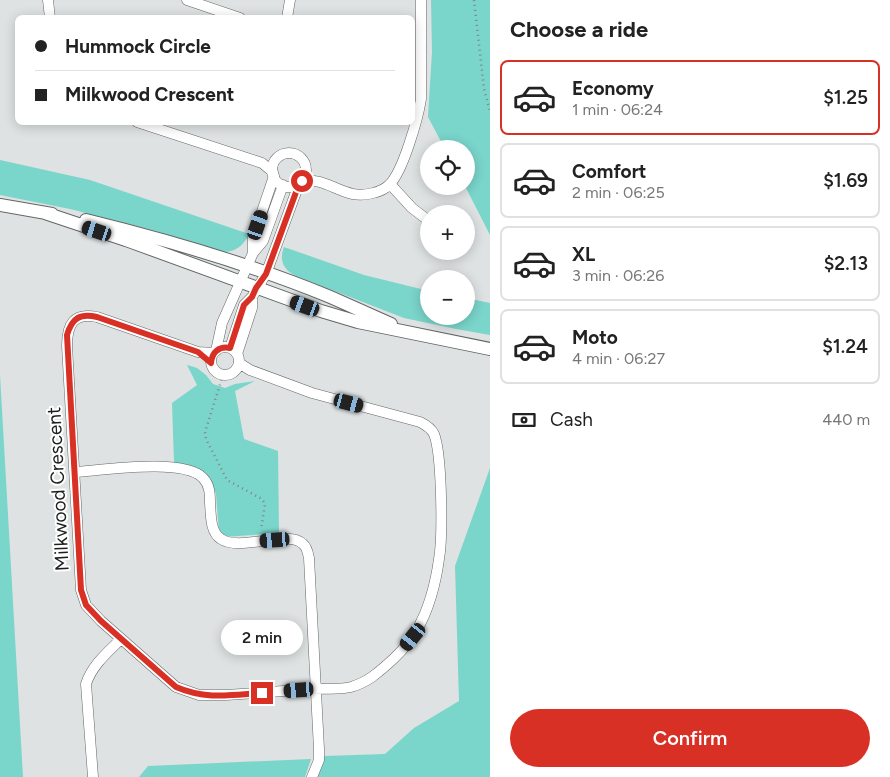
<!DOCTYPE html>
<html lang="en">
<head>
<meta charset="utf-8">
<style>
	:root { --surface:#fff; --page:#f2f2f2; --text:#222; --muted:#767676; --line:#e0e0e0; --accent:#d93025 }
	body { margin:0; font-family:Figtree,sans-serif; background:var(--page); color:var(--text); height:100vh; display:flex; flex-direction:column; font-size:19px; white-space:nowrap }
	* { box-sizing:border-box; margin:0 }
	p { font-size:16px; color:var(--muted) }
	.icon { flex:none; width:28px; height:28px; fill:none; stroke:currentColor; stroke-width:2; stroke-linecap:round; stroke-linejoin:round }
	.map { position:relative; flex:1; overflow:hidden }
	.side { display:flex; flex-direction:column; background:var(--surface); width:400px }
	.side>* { flex:none }
	.hud { position:absolute; left:15px; top:15px; width:400px; height:110px; border-radius:8px; box-shadow:0 2px 12px #0003; display:grid; align-content:center; height:110px; padding:0 20px; background:var(--surface) }
	.buttons { position:absolute; left:420px; top:140px; display:grid; gap:10px }
	.buttons a { display:grid; place-items:center; width:55px; height:55px; border-radius:50%; background:var(--surface); box-shadow:0 2px 12px #0003; font-size:25px }
	.end { position:absolute; width:22px; height:22px; margin:-11px; border:6px solid #d93025; background:#fff; box-shadow:0 0 0 2px #fff }
	.from { border-radius:50% }
	.bubble { position:absolute; height:35px; border-radius:18px; background:var(--surface); box-shadow:0 2px 12px #0003; font-size:16px; font-weight:600; line-height:35px; text-align:center }
	.car { position:absolute; width:15px; height:30px; margin:-15px -8px; border-radius:6px; box-shadow:0 0 4px 1px #0007; background:linear-gradient(#222 24%,#8ab4d8 0 40%,#222 0 76%,#8ab4d8 0 86%,#222 0) }
	.hud b { display:flex; align-items:center; gap:18px; height:48px; font-size:19px }
	.hud b+b { border-top:1px solid var(--line) }
	.hud i { width:12px; height:12px; background:var(--text) }
	ul { padding:0; list-style:none }
	li { display:flex; align-items:center; gap:15px; height:75px; margin:0 10px 8px; padding:0 10px; border:2px solid var(--line); border-radius:8px }
	li div { flex:1 }
	li b { display:block; font-size:19px }
	li em { font-style:normal; font-weight:600 }
	li.on { border-color:var(--accent) }
	li>.icon { width:45px; height:45px; stroke-width:1.5 }
	h2 { padding:0 20px; font-size:22px; line-height:60px }
	.pay { display:flex; align-items:center; gap:12px; height:55px; padding:0 20px; font-size:19px }
	.pay p { margin-inline-start:auto }
	.cta { display:flex; gap:10px; margin-top:auto; padding:10px 20px }
	.cta a { flex:1; height:58px; border-radius:30px; background:var(--accent); color:#fff; font-size:20px; font-weight:600; line-height:58px; text-align:center }
	main { display:flex; flex:1; min-height:0 }
	.map>svg:first-child { display:block }
	.green { fill:#7ad5cb }
	.lines { fill:none; stroke-linecap:round; stroke-linejoin:round }
	.minor-casing { stroke:#626766; stroke-width:11 }
	.tertiary-casing { stroke:#626766; stroke-width:14 }
	.path { stroke:#818484; stroke-width:2.5; stroke-dasharray:1 4; stroke-linecap:butt }
	.minor { stroke:#fff; stroke-width:10 }
	.tertiary { stroke:#fff; stroke-width:12 }
	.route { stroke:#d93025; stroke-width:6 }
	.labels { text-anchor:middle; dominant-baseline:central; stroke-width:4; stroke-linejoin:round; paint-order:stroke }
	.street-label { font-size:19px; fill:#1d1f1f; stroke:#fff }
</style>
</head>
<body>
<main>
<div class="map">
<svg width="490" height="777" viewBox="0 0 490 777">
	<rect width="100%" height="100%" fill="#dee2e2"/>
	<path class="green" d="M431,0H490V235L465,186H466V149H445L428,117L432,52Z
		M0,160L90,180L249,234C243,247 234,253 220,252L156,231L70,209L0,195Z
		M284,247L364,275L429,291V316H466V298L490,303V335L456,329L404,318L296,276C283,270 279,260 284,247Z
		M187,365L197,368L206,375L213,384L225,388L235,384L255,381L235,391L244,439L278,451L279,533L224,537L219,532L216,494L211,482L177,466L174,462L172,403L197,385Z
		M0,375L23,777H0Z
		M490,468V777H316L325,756L385,754L414,728L459,701L455,566Z
		M311,759L305,777H139L148,766Z"/>
	<g class="lines">
		<g class="minor-casing">
			<path id="minor" d="M48,0L50,18
				M187,0L240,18
				M287,18L290,0
				M137,122L262,163L273,172
				M272 170a17 17 0 1 1 34 0a17 17 0 1 1-34 0Z
				M302,181C323,178 334,190 353,194C364,196 381,193 389,185C403,172 418,118 421,99V0
				M390,184L412,208L429,221
				M253,253L263,241L283,185
				M211 361a14 14 0 1 1 28 0a14 14 0 1 1-28 0Z
				M230,348L244,305L252,297L266,274L299,184
				M216,351L222,323L253,253V238L274,176
				M214,353L198,352L97,317C74,312 67,324 67,346L81,590L86,605L101,621L176,687L199,695H226C255,693 284,691 313,689C326,688 339,690 351,687C358,685 366,681 372,677C389,664 408,647 418,628C429,608 436,581 439,559C443,536 442,454 434,434C431,428 426,425 420,422L312,393L250,370L239,363
				M237,354L252,308V297
				M76,472C104,470 184,458 203,478C210,485 210,495 210,503C211,515 210,532 221,539C240,552 289,529 303,544C307,547 308,553 309,558L319,749V760L312,777
				M93,777L86,684C92,665 108,652 121,639"/>
		</g>
		<g class="tertiary-casing">
			<path id="tertiary" d="M0,205L52,214
				M45,213L126,240L321,311L358,322L490,349
				M86,220C168,240 250,264 328,296C349,305 370,315 391,324"/>
		</g>
		<path class="path" d="M474,0L484,89L490,111
			M223,375L205,432L206,439L227,480L262,499L265,504L261,530"/>
		<use href="#minor" class="minor"/>
		<use href="#tertiary" class="tertiary"/>
	</g>
	<g class="lines">
		<path class="route" d="M262,693C231,695 206,700 176,687L101,621L86,605L81,590L67,335C72,318 80,313 97,317L198,352L211,363C212,352 219,346 230,348L244,305L252,297L256,288L266,274L299,184L302,181"/>
	</g>
	<g class="labels">
		<g class="street-label">
			<text transform="translate(58 489) rotate(-93)">Milkwood Crescent</text>
		</g>
	</g>
</svg>
<div class="buttons">
<a><svg class="icon" aria-label="locate" viewBox="0 0 24 24"><circle cx="12" cy="12" r="6"/><path d="M12 2v4M12 18v4M2 12h4M18 12h4"/></svg></a>
<a>+</a>
<a>−</a>
</div>
<i class="end from" style="left:302px;top:181px"></i>
<i class="end" style="left:262px;top:693px"></i>
<div class="bubble" style="left:221px;top:620px;width:82px">2 min</div>
<i class="car" style="left:258px;top:225px;rotate:19deg"></i>
<i class="car" style="left:97px;top:231px;rotate:288deg"></i>
<i class="car" style="left:305px;top:306px;rotate:290deg"></i>
<i class="car" style="left:349px;top:403px;rotate:105deg"></i>
<i class="car" style="left:275px;top:540px;rotate:266deg"></i>
<i class="car" style="left:413px;top:637px;rotate:219deg"></i>
<i class="car" style="left:299px;top:690px;rotate:266deg"></i>
<div class="hud">
<b><i class="from"></i>Hummock Circle</b>
<b><i></i>Milkwood Crescent</b>
</div>
</div>
<section class="side">
<h2>Choose a ride</h2>
<ul>
<li class="on"><svg class="icon" aria-label="car" viewBox="0 0 24 24"><path d="M5 17H2v-5l4-1 3-4h7l3 4 3 1v5h-3M9 17h6M6 11h13"/><circle cx="7" cy="17" r="2"/><circle cx="17" cy="17" r="2"/></svg><div><b>Economy</b><p>1 min · 06:24</p></div><em>$1.25</em></li>
<li><svg class="icon" aria-label="car" viewBox="0 0 24 24"><path d="M5 17H2v-5l4-1 3-4h7l3 4 3 1v5h-3M9 17h6M6 11h13"/><circle cx="7" cy="17" r="2"/><circle cx="17" cy="17" r="2"/></svg><div><b>Comfort</b><p>2 min · 06:25</p></div><em>$1.69</em></li>
<li><svg class="icon" aria-label="car" viewBox="0 0 24 24"><path d="M5 17H2v-5l4-1 3-4h7l3 4 3 1v5h-3M9 17h6M6 11h13"/><circle cx="7" cy="17" r="2"/><circle cx="17" cy="17" r="2"/></svg><div><b>XL</b><p>3 min · 06:26</p></div><em>$2.13</em></li>
<li><svg class="icon" aria-label="car" viewBox="0 0 24 24"><path d="M5 17H2v-5l4-1 3-4h7l3 4 3 1v5h-3M9 17h6M6 11h13"/><circle cx="7" cy="17" r="2"/><circle cx="17" cy="17" r="2"/></svg><div><b>Moto</b><p>4 min · 06:27</p></div><em>$1.24</em></li>
</ul>
<div class="pay"><svg class="icon" aria-label="cash" viewBox="0 0 24 24"><path d="M3 7h18v10H3z"/><circle cx="12" cy="12" r="2"/></svg>Cash<p>440 m</p></div>
<div class="cta"><a>Confirm</a></div>
</section>
</main>
</body>
</html>
